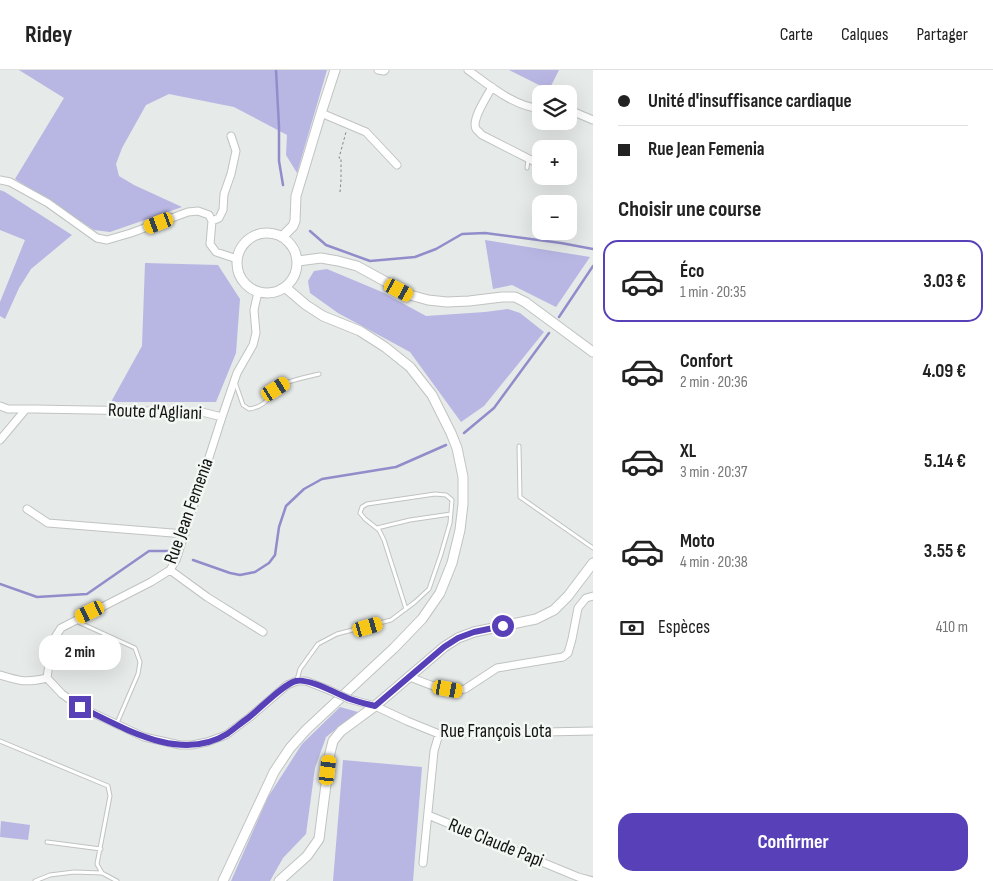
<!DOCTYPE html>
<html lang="fr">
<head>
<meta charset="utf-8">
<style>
	:root { --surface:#fff; --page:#f6f6f6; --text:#222; --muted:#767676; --line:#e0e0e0; --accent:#5840b8 }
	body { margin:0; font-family:"Sofia Sans Condensed",sans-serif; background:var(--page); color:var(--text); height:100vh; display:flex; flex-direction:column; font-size:19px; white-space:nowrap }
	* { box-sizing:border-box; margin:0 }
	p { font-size:16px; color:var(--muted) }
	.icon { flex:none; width:28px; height:28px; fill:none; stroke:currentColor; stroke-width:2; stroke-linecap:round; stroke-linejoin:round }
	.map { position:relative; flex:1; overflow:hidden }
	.drawer { display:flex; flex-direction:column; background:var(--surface); width:400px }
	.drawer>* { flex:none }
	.guide { display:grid; align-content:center; height:110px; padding:0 25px; background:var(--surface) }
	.buttons { position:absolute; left:532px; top:15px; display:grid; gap:10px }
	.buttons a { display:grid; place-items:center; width:45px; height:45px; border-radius:10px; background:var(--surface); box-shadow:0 5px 20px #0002; font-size:25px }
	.end { position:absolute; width:22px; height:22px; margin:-11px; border:6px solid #5840b8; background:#fff; box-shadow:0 0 0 2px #fff }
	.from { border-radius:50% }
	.bubble { position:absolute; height:35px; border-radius:15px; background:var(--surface); box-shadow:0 5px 20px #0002; font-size:16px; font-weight:700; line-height:35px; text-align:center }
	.car { position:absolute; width:15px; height:30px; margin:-15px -8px; border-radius:6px; box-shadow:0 0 4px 1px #0007; background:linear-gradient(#f5c518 24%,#345 0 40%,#f5c518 0 76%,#345 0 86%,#f5c518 0) }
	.guide b { display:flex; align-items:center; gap:18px; height:48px; font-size:19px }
	.guide b+b { border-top:1px solid var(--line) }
	.guide i { width:12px; height:12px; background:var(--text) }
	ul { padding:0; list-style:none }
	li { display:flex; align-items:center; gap:15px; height:82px; margin:0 10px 8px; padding:0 15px; border:2px solid transparent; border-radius:15px }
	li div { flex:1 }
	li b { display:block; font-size:19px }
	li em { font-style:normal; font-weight:700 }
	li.current { border-color:var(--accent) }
	li>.icon { width:45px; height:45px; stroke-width:1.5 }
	h2 { padding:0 25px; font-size:22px; line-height:60px }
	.pay { display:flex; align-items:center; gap:12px; height:55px; padding:0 25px; font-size:19px }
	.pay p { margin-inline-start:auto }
	.button { display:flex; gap:10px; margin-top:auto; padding:10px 25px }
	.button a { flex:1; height:58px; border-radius:15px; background:var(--accent); color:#fff; font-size:20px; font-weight:700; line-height:58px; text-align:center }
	header { display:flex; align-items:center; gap:30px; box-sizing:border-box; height:70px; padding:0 25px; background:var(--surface); border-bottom:1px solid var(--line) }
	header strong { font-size:24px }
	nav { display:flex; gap:28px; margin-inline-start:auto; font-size:18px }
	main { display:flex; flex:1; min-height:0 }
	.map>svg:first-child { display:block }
	.green { fill:#b8b6e3 }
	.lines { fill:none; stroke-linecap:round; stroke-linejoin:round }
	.stream { stroke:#918dcb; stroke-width:2.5 }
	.service-casing { stroke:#bfc3c1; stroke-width:5 }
	.minor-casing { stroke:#bfc3c1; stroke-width:9 }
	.tertiary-casing { stroke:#bfc3c1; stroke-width:11 }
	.path { stroke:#848685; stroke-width:1; stroke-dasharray:2.5 2.5; stroke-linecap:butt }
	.service { stroke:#fff; stroke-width:3 }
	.minor { stroke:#fff; stroke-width:7 }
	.tertiary { stroke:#fff; stroke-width:9 }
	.minor-bridge-casing { stroke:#bfc3c1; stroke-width:9; stroke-linecap:butt }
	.minor-bridge { stroke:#fff; stroke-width:7 }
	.route { stroke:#5840b8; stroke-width:6 }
	.labels { text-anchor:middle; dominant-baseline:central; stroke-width:5; stroke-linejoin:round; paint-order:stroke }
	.street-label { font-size:19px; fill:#111211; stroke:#f3f8f5 }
</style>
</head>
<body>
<header>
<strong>Ridey</strong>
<nav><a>Carte</a><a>Calques</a><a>Partager</a></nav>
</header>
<main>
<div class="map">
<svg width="593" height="811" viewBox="0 0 593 811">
	<rect width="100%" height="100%" fill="#e6eae8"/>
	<path class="green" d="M19,0H327L297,103L286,85L287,65L234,37L169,24L146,35L122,78L116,94L119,106L134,115L182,137L110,162L94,160L15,109L64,28Z
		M509,0H559L549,20Z
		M0,120L5,122L72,165L31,199L19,218L5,249L0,246V232L25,170L0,160Z
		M485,170L590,187L556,237L512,215L493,219Z
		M145,193L218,195L240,229L236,283L216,332H111L142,276Z
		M327,199L382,222L426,246L485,242L508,239L520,243L544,262L484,336L461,352L410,282L338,243L310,223L308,211L314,201Z
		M340,637L358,642L326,667L315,698L306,764L283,788L270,811H231L268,727L302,674Z
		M343,690L422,697L413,811H333Z
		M1,751L30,755L28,770L0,767Z"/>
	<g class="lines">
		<path class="stream" d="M276,0L279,57V91L283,115
			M310,161L326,175L370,191L415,187L436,179L462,164L485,163L561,173L593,179
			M559,247L593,196
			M464,363L494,338L549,263
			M193,490L230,503L240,505L255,502L269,493L275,485L279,457L286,436L304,419L322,409L396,397L446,375
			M0,514L37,527L87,524L149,481H170"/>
		<g class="service-casing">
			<path id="service" d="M527,98L528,89
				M235,312L243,335L249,339C270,336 268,323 284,314C294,309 308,307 319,304
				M519,376L520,427L593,478
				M377,458L410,450L451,444
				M78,552L135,578L140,592L138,604L117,653
				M297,610L300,599L318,574L337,564L391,550L415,532L429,519L441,484L450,453L452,430L446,425L435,424L367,434L362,437L360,443L365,449L379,460L384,470L406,539
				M0,671L108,716L110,726L97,794L102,803L117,811
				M47,772L101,779
				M35,811L50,805L74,802L102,803"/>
		</g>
		<g class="minor-casing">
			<path id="minor" d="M378,0L384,1L385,0
				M468,0C490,16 513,36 541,39
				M492,17C487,27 471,49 476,59C478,61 480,63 482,65L541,95
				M569,42H574L593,50
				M321,43L366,62L397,95
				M0,110L10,112L48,133L97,168L107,170L131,163L188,142L198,141L209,145L212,151L210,174L216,182L237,189
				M212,151L219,148L223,140L224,124L231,104L236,81L231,66
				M0,336L8,339H26
				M0,370L26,339H35L202,342L222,347
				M27,439L48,453L185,464
				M170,500L207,527L263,562
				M0,605C20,611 26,613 47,608
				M410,607C425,613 449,624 465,619L497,598L563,587L568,583L572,569L578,538L586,528L593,526
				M47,608L52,572L61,558L151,512L170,500L176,490L222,347L237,303L253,275L256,263L254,240L258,222
				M47,608L62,624L80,637L144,667L180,675H192L207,672L226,665L250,647L287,615L297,611H306L329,620
				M349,629L375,636L407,651L439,664L593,661
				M428,745L578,807L593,811
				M423,793L434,681L439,664"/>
		</g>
		<g class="tertiary-casing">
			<path id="tertiary" d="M237 193a30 30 0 1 1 60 0a30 30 0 1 1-60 0Z
				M282,167L293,156L295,151L296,126L321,43L335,0
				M298,191L321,188L338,191L357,196L410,225L428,230L447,232L469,231L502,227H515L525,232L593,282
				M223,811L274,702L290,678L306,660L394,578L422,549L440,523L452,493L460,460L463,434V407L457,378L451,363L432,325L410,297L385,277L360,261L323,246L306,235L286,218
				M279,811L307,786L319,769L330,683L333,671L341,661L375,636L444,577L458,568L474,562L536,549L554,540L568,526L593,493"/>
		</g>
		<path class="path" d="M340,122L341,110V88H339L346,62"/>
		<use href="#service" class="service"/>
		<use href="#minor" class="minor"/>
		<use href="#tertiary" class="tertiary"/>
		<g class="minor-bridge-casing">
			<path id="minor-bridge" d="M329,620L349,629"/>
		</g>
		<use href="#minor-bridge" class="minor-bridge"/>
	</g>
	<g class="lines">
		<path class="route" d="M80,637C124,658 180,693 227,664C234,659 241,653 248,648C260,639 283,614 296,611C309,608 337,624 350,629C358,632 367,634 375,636L444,577L458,568L474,562L503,556"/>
	</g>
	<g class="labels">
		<g class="street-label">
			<text transform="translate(155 342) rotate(2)">Route d'Agliani</text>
			<text transform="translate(189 441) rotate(-70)">Rue Jean Femenia</text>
			<text x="496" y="661">Rue François Lota</text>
			<text transform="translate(496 773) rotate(22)">Rue Claude Papi</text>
		</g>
	</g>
</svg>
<div class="buttons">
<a><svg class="icon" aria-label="layers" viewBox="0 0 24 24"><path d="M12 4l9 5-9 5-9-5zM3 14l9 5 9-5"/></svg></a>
<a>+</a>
<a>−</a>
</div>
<i class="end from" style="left:503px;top:556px"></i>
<i class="end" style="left:80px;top:637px"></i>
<div class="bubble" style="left:39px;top:565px;width:82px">2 min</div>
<i class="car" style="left:159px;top:153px;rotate:249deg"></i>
<i class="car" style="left:399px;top:220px;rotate:118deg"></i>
<i class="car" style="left:276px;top:319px;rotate:58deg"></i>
<i class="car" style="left:90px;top:542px;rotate:244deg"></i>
<i class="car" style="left:368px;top:557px;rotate:74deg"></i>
<i class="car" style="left:448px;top:619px;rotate:100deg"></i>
<i class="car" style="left:328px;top:700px;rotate:7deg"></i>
</div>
<section class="drawer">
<div class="guide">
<b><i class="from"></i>Unité d'insuffisance cardiaque</b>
<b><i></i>Rue Jean Femenia</b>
</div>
<h2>Choisir une course</h2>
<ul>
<li class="current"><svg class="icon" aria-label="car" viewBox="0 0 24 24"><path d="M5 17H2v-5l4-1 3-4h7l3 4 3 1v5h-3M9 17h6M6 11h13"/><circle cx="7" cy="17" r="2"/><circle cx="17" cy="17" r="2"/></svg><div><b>Éco</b><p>1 min · 20:35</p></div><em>3.03 €</em></li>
<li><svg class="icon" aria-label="car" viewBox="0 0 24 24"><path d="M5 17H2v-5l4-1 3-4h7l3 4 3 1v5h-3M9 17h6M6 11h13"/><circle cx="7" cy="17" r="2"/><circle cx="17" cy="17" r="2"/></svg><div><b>Confort</b><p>2 min · 20:36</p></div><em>4.09 €</em></li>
<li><svg class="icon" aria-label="car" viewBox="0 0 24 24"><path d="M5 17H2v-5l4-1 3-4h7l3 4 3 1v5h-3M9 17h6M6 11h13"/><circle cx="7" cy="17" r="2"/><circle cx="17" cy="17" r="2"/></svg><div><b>XL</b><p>3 min · 20:37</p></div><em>5.14 €</em></li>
<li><svg class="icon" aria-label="car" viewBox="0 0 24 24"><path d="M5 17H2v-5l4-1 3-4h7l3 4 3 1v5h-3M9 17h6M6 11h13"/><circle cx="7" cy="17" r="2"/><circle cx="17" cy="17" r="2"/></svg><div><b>Moto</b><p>4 min · 20:38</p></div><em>3.55 €</em></li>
</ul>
<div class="pay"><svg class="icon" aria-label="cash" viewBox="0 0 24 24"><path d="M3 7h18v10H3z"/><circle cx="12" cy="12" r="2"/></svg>Espèces<p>410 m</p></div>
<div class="button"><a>Confirmer</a></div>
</section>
</main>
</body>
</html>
